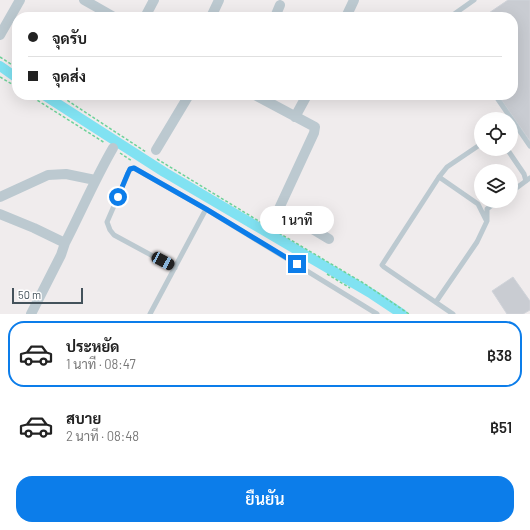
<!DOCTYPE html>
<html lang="th">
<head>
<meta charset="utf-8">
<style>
	:root { --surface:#fff; --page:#f6f6f6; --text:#222; --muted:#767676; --line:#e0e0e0; --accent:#0c7dea }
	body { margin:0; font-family:Barlow,Sarabun,sans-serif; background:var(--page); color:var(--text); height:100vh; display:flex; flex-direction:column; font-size:15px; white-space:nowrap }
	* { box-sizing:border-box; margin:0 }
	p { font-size:13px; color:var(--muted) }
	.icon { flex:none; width:22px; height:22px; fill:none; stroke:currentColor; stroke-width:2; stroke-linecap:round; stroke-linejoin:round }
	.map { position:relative; height:314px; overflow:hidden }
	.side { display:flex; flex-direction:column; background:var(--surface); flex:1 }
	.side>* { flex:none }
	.top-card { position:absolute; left:12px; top:12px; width:506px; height:88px; border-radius:16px; box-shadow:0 4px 16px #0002; display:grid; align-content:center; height:88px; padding:0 16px; background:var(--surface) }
	.buttons { position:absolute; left:474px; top:112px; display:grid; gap:8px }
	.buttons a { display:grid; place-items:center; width:44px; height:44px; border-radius:50%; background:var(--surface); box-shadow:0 4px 16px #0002; font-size:20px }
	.scale { position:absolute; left:12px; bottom:10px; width:71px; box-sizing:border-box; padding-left:4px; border:2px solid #44525b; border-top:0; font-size:11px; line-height:14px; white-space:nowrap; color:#44525b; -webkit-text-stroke:3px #fff; paint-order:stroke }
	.end { position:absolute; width:18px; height:18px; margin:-9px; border:5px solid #0c7dea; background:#fff; box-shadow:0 0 0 2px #fff }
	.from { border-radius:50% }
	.bubble { position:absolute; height:28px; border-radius:14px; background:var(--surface); box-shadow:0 4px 16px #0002; font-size:13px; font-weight:600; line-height:28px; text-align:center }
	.car { position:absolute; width:12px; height:24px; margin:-12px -6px; border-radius:5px; box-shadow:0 0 3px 1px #0007; background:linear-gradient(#222 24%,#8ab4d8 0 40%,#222 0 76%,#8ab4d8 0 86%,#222 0) }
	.top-card b { display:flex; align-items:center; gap:14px; height:38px; font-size:15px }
	.top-card b+b { border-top:1px solid var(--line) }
	.top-card i { width:10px; height:10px; background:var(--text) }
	ul { padding:7px 0 0; list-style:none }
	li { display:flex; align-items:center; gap:12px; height:66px; margin:0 8px 6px; padding:0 8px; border:2px solid transparent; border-radius:16px }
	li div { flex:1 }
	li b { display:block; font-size:15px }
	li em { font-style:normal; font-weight:600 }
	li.selected { border-color:var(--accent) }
	li>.icon { width:36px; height:36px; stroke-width:1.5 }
	.cta { display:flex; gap:8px; margin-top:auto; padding:8px 16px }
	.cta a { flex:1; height:46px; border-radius:16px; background:var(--accent); color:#fff; font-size:16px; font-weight:600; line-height:46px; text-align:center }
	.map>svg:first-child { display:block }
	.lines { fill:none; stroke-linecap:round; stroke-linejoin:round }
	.canal { stroke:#81e2f2; stroke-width:10 }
	.building { fill:#c9ccd2; stroke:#d0d3d9 }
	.path { stroke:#6dd299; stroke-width:1.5; stroke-dasharray:3 2; stroke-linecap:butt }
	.lane { stroke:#bcc9d0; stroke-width:5 }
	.street { stroke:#bcc9d0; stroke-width:10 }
	.route { stroke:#0c7dea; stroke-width:5 }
</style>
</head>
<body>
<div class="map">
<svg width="530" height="314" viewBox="0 0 530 314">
	<rect width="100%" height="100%" fill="#f0eced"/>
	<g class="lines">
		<path class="canal" d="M0,66L17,78
			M44,95L164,172L372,294L402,314"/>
	</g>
	<path class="building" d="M508,0H530V141L498,95H513V17H483Z
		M513,277L530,301V310L523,314H507L492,291Z"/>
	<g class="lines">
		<path class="path" d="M0,57L17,68
			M0,77L17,87
			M29,95L105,143
			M59,95L146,152
			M120,153L132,161
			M157,159L262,223
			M279,233L365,284L409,314
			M327,274L350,288"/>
		<path class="lane" d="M450,17L474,0
			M495,95L530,146
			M507,149L524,174L526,181
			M439,177L478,204L486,220
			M511,192L530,178
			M175,268L114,235L110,230L107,222L130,169L134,168L206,209
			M436,302L477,242L487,221V209L497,201
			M150,314L206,209L377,314
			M453,314L384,267L382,265L439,177L447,167L481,144"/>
		<path class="street" d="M84,0L114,17
			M145,17L154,0
			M211,17L219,0
			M275,17L280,5
			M346,17L354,0
			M0,35L20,0
			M255,95L315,127L314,133L270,228
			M295,117L307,95
			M156,150L189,95
			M0,197L48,175L66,174L95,180
			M279,209L329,239
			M0,214L34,228L65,243C81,212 95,179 113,148
			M31,314L61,255L65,243"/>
	</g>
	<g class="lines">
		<path class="route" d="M118,197L128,173L130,169L134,168L206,209L297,264"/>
	</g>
</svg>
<div class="buttons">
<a><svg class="icon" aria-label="locate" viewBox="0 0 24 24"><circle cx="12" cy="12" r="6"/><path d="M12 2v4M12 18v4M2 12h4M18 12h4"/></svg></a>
<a><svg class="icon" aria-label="layers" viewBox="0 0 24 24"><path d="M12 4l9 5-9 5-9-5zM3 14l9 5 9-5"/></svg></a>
</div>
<div class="scale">50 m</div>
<i class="end from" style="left:118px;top:197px"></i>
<i class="end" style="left:297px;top:264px"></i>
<div class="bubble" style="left:260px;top:206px;width:74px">1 นาที</div>
<i class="car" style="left:163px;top:261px;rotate:118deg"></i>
<div class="top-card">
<b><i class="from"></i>จุดรับ</b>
<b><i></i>จุดส่ง</b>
</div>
</div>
<section class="side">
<ul>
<li class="selected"><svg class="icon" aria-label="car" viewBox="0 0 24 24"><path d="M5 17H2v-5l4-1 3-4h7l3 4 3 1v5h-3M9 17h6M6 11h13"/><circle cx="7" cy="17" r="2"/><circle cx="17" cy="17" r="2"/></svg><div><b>ประหยัด</b><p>1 นาที · 08:47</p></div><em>฿38</em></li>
<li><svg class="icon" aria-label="car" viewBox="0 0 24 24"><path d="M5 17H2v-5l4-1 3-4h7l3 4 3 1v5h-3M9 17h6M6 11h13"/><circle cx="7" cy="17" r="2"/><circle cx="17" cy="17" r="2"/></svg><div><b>สบาย</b><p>2 นาที · 08:48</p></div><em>฿51</em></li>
</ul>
<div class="cta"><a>ยืนยัน</a></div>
</section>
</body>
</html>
